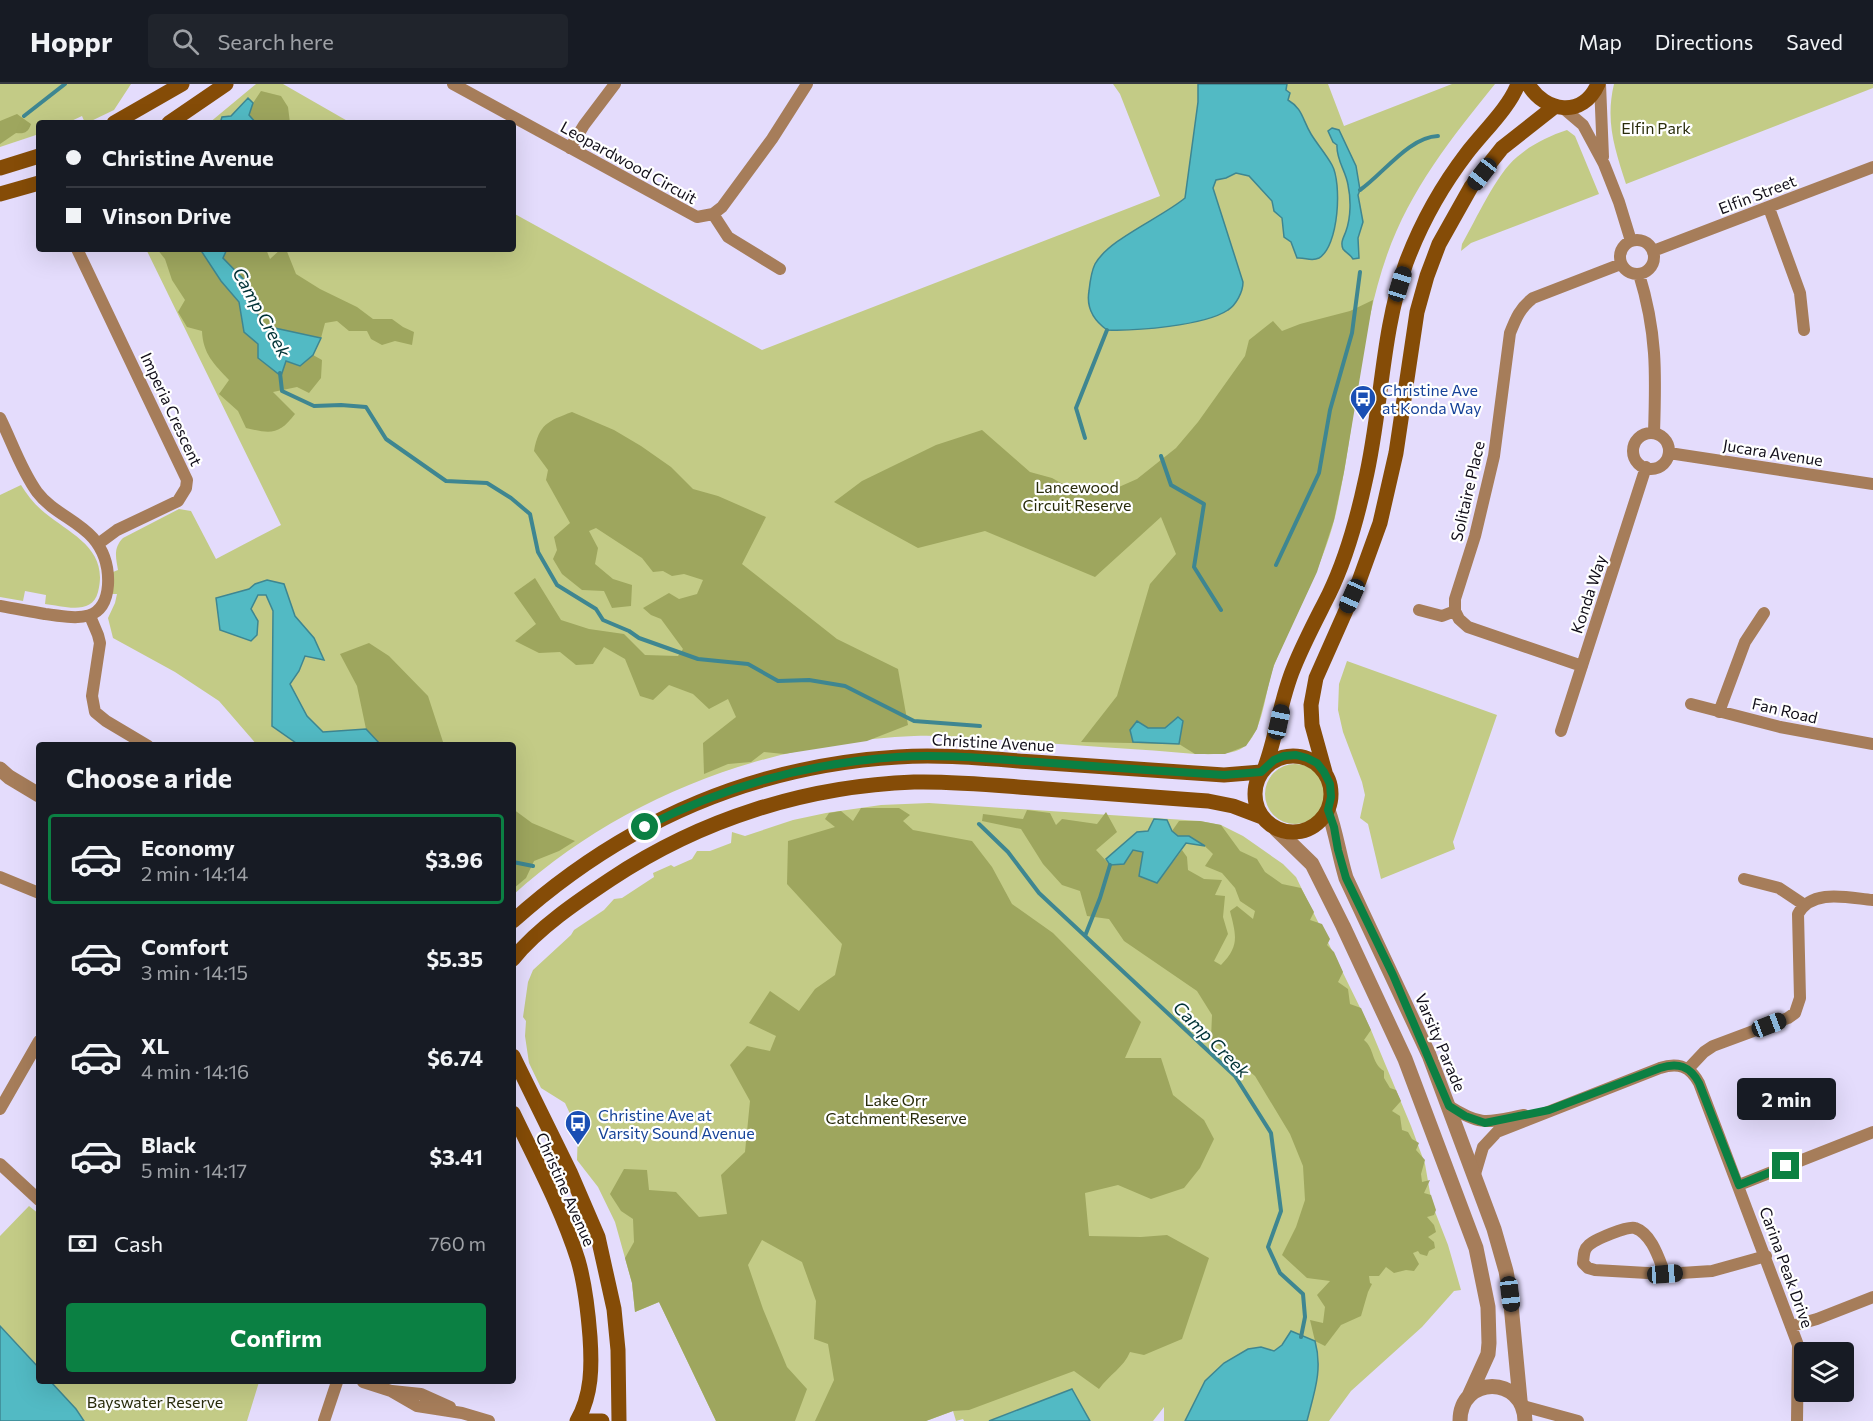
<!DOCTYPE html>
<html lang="en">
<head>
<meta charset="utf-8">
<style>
	:root { --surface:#171b24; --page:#20242c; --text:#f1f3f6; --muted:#9ea1a6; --line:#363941; --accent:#0b8043 }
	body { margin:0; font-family:Commissioner,sans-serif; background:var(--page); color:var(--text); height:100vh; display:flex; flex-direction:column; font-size:22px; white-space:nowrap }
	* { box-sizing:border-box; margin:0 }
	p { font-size:20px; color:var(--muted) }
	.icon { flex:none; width:33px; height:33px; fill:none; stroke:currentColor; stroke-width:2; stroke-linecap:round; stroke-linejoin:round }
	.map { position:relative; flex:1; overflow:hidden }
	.drawer { position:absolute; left:36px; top:658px; width:480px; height:642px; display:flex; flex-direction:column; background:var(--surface); border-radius:6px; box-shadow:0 6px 24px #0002 }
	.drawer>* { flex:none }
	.hud { position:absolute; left:36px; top:36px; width:480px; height:132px; border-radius:6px; box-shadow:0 6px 24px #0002; display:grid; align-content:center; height:132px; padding:0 30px; background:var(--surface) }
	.fabs { position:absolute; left:1794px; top:1258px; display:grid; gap:12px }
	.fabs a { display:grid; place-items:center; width:60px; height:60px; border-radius:6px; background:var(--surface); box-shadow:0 6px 24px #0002; font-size:30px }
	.end { position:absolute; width:27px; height:27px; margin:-14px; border:8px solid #0b8043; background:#fff; box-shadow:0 0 0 3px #fff }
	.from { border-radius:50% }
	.bubble { position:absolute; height:42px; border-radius:6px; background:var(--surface); box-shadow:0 6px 24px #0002; font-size:20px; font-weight:700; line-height:42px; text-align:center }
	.car { position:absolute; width:18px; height:36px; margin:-18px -9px; border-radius:8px; box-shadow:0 0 4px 2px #0007; background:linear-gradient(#222 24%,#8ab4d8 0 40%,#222 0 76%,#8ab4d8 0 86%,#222 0) }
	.hud b { display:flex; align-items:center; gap:21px; height:57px; font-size:22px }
	.hud b+b { border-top:2px solid var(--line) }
	.hud i { width:15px; height:15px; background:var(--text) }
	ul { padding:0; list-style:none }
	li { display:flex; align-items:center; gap:18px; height:90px; margin:0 12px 9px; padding:0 18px; border:3px solid transparent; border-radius:6px }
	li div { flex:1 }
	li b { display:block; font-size:22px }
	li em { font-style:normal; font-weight:700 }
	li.current { border-color:var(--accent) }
	li>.icon { width:54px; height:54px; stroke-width:1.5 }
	h2 { padding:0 30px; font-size:27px; line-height:72px }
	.pay { display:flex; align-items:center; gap:15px; height:66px; padding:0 30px; font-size:22px }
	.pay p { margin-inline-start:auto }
	.primary-button { display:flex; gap:12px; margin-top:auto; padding:12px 30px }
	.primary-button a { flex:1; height:69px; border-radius:6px; background:var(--accent); color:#fff; font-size:24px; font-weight:700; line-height:69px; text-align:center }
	header { display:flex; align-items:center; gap:36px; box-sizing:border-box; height:84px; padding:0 30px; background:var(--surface); border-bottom:2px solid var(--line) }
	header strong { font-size:28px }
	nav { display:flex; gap:33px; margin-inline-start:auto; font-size:21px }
	.search { width:420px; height:54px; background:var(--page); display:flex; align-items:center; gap:15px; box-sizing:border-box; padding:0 21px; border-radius:6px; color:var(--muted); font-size:22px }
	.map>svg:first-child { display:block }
	.green { fill:#c3cb86 }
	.forest { fill:#9ea65e }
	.water { fill:#52bac4; stroke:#3e8691; stroke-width:1.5 }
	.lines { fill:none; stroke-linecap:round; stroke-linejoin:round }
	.stream { stroke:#3e8691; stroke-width:4 }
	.minor { stroke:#a67d5a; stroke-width:12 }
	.tertiary { stroke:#a67d5a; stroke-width:15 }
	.secondary { stroke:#854c07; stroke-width:15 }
	.route { stroke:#0b8043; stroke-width:8 }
	.labels { text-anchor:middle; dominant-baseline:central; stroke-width:4.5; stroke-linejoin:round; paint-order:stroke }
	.park-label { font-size:16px; fill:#292c0b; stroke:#fff }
	.street-label { font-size:16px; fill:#110e19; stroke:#fff }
	.transit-label { font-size:16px; fill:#164399; stroke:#fff; text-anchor:start }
	.water-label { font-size:18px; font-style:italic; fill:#003236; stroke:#fff }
</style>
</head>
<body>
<header>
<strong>Hoppr</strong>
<div class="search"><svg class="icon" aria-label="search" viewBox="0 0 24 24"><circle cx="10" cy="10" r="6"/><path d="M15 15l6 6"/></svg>Search here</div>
<nav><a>Map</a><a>Directions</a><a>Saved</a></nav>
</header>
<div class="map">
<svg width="1873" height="1337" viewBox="0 0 1873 1337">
	<rect width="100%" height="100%" fill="#e4dcfc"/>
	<path class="green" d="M0,0H131L114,26L87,39H85L82,32L67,39H39V50L0,63Z
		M256,0H283L351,39H209Z
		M1113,0H1328L1344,42L1452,0H1495C1452,53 1410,106 1387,171C1358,253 1355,348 1335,433C1322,485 1295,530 1275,579C1265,603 1265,641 1247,660C1237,672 1210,670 1195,670C1140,665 1084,662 1028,658C990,655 952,651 914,652C768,658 622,712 513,811V662L257,661L219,617L175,588L113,554L108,534L115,519L117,510H112L113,488L118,486C116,474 113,464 123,454L179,425L191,427L216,475L281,441L146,165H513V129L762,266L1160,112L1120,10Z
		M1614,0H1873V4L1626,100C1615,65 1605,38 1614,0Z
		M1567,46L1575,52L1599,110L1471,159L1461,167L1462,160C1476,136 1496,90 1517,73C1532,60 1549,52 1567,46Z
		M21,401C27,411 35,421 45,429C72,451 109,465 98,508C92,532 63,522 45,520L46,511L25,507L23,517L0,513V411Z
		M1347,577L1497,631L1453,758L1455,765L1381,795L1368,740L1360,734L1365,711L1362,698L1343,648L1338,626L1339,600Z
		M1265 710a30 30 0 1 1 60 0a30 30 0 1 1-60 0Z
		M929,719L1200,737L1221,741L1243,752L1283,780L1296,793L1371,946L1411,1042L1425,1080L1432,1120L1448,1161L1461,1206L1454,1207L1422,1243L1351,1307L1329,1337H1164V1323L1153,1337H1090L1072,1305L989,1337H964L963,1335L956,1337L953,1327L926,1337H716L659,1218L635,1228L632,1199L615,1138L598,1103L577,1076L578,1047L565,1019L541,1004L529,979L525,952L526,937L523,933L528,898L533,886L571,851L574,846L604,826L614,815L622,814L654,793L653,789L671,781L674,783L692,775L697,767H710L731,759L732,748L745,752L793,736L826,729L881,721Z
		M29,1122L39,1130V1284L0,1242V1152Z
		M51,1298H259L247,1337H84L76,1325Z"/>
	<path class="forest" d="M261,7L281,12L288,23L290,39H256L249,31L253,19Z
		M17,30L31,40C28,49 24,50 16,49L0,60V37Z
		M157,165H200L221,197L239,218L244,248L258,260L281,292L286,277L300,282L313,271L322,276L321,294L309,309L297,303L273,308L295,330C279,351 271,350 246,344L238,327L219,310L229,296C214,280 203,270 202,247L187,243L178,228L185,216L172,196L165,175Z
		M227,165H266L270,175L281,165H286L296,190L320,205L357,223L373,235H392L403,243L414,248L412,261L395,257L382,261L371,255L367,247H349L337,237L325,239L321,254L261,242L249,201L223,174Z
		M1373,216L1344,388L1334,436L1317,488L1274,581L1257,645L1246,662L1225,670H1195L1179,660L1081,658L1117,612L1150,500L1176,470L1161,433L1095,493L985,447L918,464L834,418L862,397L936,361L982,346L1030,388L1052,394L1079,409L1103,410L1137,395L1176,364L1198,338L1245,272L1249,256L1273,237L1282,247L1300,240L1350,227Z
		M572,328L614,346L641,362L671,383L693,405L718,412L766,433L742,480L837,555L898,585L908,641L867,657L784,670L764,668L751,678L728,680L704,690L703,659L736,633L728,615L709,625L693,610L669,601L653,616L640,612L625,575L604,563L593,580L576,581L560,568L539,569L515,557L536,540L514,509L535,494L561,536L589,545L624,550L645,571L678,572L683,565L661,535L651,531L643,524L669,509L679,515L697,510L703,496L684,490L672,492L663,487L653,488L642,474L596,444L589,447L598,464L595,480L613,495L632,501L631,522L612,524L604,507L582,506L562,490L553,475L557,466L554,453L570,439L546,396L548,386L534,367C539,340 548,337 572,328Z
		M369,559L389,572L428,612L444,661H381L366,645L357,602L340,570Z
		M861,724H899L910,731L903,737L913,746L972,757L992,783L1012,820L1053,849L1141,938L1125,974H1161L1173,1011L1204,1036L1214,1055L1200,1084L1184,1104L1151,1115L1118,1101L1085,1109L1089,1152L1141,1153L1167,1151L1209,1174L1182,1255L1144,1271L1130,1268C1124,1283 1109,1291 1099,1305L1074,1287L969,1326L953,1327L926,1337H815L834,1296L828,1260L814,1255L816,1217L802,1178L762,1156L748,1181L763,1225L787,1283L807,1305L795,1337H716L659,1218L635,1228L632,1199L625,1174L634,1158L633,1135L621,1127L610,1110L624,1085L647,1086L649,1106L676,1108L699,1133L727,1130L721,1091L745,1068L750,1017L730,981L747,962L770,967L776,952L749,939L770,907L799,927L815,905L835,891L842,860L787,800L788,757L835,743L825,735L829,729L841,727L853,737Z
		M513,725L532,739L575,757L559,767L534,777L526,794L513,805Z
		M1027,726L1050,729L1056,741L1062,735L1097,740L1106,728L1117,748L1096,766L1110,781L1133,766L1143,768L1147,794L1157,799L1182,766L1187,773L1188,786L1204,795L1222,796L1215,811L1225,812L1223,833L1228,850L1214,877L1221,881C1240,862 1236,851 1230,827L1237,822L1253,835L1255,827L1240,817L1235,804L1222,789L1205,782L1213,770C1202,759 1194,752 1178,752L1172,747L1179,737H1200L1221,741L1240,767L1257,775L1265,788L1282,800L1301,804L1314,828L1310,836L1322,840L1330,855L1327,861L1334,868L1343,888L1338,898L1348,905L1350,920L1361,924L1371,946L1364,956C1375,965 1371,979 1384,987V994L1390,1004L1396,1006L1401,1017L1392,1027L1400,1032L1402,1046L1408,1048L1412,1055L1419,1059L1416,1066L1425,1076L1421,1090L1422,1098L1430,1096L1424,1109L1431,1111L1436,1126L1434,1131L1427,1133L1434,1141L1436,1148L1428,1153L1434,1158L1435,1164L1429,1167L1427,1172L1420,1170L1418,1167L1413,1169L1419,1180L1414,1187L1406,1186L1394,1189L1386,1183L1379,1192H1369L1370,1199L1372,1200L1368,1208L1361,1232L1341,1241L1325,1262L1315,1257L1310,1236L1323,1239L1325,1223L1317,1211L1330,1197L1307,1194L1282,1171L1296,1143L1305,1116L1303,1082L1290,1050L1255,992L1211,955L1212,931L1197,907L1124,857L1109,835L1087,832L1080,807L1062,801L1043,780L1021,745L982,737L983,730L1023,735Z"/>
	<path class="water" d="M1198,0H1287L1286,6L1290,9L1288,16C1303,25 1302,35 1311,50C1317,60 1326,70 1332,81C1342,99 1339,162 1319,174C1311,178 1305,173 1297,174L1291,158L1284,153L1282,134L1274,127L1272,117L1249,92L1236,89L1226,94L1216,96L1213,104L1243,198C1243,208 1236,221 1228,226C1204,242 1135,247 1107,246C1093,236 1086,224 1089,207C1090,198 1091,188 1095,180C1109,155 1161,134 1185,114L1198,18Z
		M248,14L253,19L249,31L256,39H220L222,33L231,32Z
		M1332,44L1339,46L1356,82L1360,106L1358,111L1363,138L1358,154L1359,174L1353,175C1350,170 1346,169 1343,165C1340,158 1344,153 1346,147C1351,133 1351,115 1348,101C1346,87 1336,76 1337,61L1333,58L1328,47Z
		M200,165H227L223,174L249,201L261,241L321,254L313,271L300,282L286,277L281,292L258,274V260L244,248L239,218L221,197Z
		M267,496L284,500L295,532L314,554L324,576L305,572L299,587L290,600L307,632L323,648L366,645L381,661H299L272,642L273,527L266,511H258L251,525L258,537L257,551L251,557L220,546L216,514L249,505L255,500Z
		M1178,633L1183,637L1179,660L1133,658L1130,646L1137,637L1148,644H1165Z
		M1154,735L1167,736L1172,747L1178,752H1189L1205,762L1186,759L1157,799L1139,792L1143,768L1133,766L1124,780L1110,781L1106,775L1137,748L1148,747Z
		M0,1242L39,1284V1298H51L76,1325L84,1337H0Z
		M1291,1247L1315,1257C1323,1286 1314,1309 1307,1337H1185L1205,1297L1224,1279L1248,1265L1261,1263L1274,1267L1282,1261Z
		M1072,1305L1090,1337H989Z"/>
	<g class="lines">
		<path class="stream" d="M24,32L65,0
			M1360,106C1383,90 1409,53 1438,52
			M280,289L282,307L314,322L341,321L366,323L386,355L446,397L487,399L511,414L530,430L538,468L557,501L596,525L603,536L629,547L639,554L698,575L748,580L778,597L809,596L845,602L914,637L980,642
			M1085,354L1076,324L1107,246
			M1161,372L1171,401L1204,420L1194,483L1221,526
			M1276,481L1319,389L1330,326L1352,249L1360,188
			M979,740L1008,768L1039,809L1235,992L1271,1049L1281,1127L1268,1163L1280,1189L1303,1210L1305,1233L1301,1253
			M513,778L533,782
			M1085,852L1100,814L1110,781"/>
		<path class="minor" d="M453,0L697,133L713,130L722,123L772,55L807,0
			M1600,0L1603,73
			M1563,24L1583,41L1604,80L1619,118L1631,157
			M570,64L584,41L615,0
			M1769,124L1800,209L1804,246
			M713,130L728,153L780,185
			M1620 173a17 17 0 1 1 34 0a17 17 0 1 1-34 0Z
			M77,165L187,396L186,404L178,417L117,446L98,460
			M1653,167L1873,83
			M1639,190C1657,248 1656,289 1654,349
			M0,334C12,358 21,386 37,408C52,428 77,436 93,454C105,468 109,483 108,501C105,541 75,534 45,530C30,527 15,525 0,522
			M1633 367a18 18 0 1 1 36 0a18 18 0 1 1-36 0Z
			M1669,369L1873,400
			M1419,526L1442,532L1455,527L1459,535L1468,543L1582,582
			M1455,527V515L1475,452L1494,372L1510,249C1516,234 1520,224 1533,214L1621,180
			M90,532L98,551L100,559L92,612L95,628L106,637L148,662
			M1691,620L1780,643L1873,660
			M1719,628L1745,558L1764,529
			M1561,647L1646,383
			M0,793L39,809
			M1744,795L1779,804L1803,820
			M1688,985L1704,968L1713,962L1788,934L1795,929L1800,914L1798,830C1812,804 1849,814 1873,816
			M1449,1022C1482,1043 1488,1038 1524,1031
			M0,1025L39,957
			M0,1080L39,1116
			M1475,1090L1483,1063L1497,1048L1660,984C1678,978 1690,982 1699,999L1798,1261L1797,1337
			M1739,1101L1873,1048
			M1665,1190C1659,1175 1652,1150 1635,1144C1629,1141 1593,1156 1588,1162C1583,1166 1584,1173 1583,1179L1588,1184L1595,1186L1665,1190L1712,1187L1766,1172
			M1792,1242L1817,1235L1873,1213
			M363,1298L391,1307L417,1322L462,1329L489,1337
			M392,1307L421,1310L450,1323
			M1523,1322L1578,1337
			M324,1337L337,1298"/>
		<path class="tertiary" d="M0,685L9,693L39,711
			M1328,726C1336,748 1339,771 1346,794L1429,971L1494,1145L1506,1187L1510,1210L1520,1316
			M1276,745L1312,780L1343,842L1405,975L1476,1164L1488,1223L1489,1259L1488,1270L1469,1312
			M1460,1337C1460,1291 1524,1291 1525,1337"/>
		<path class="secondary" d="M1528,0C1545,29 1583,34 1598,0
			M114,39L182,0
			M169,39L226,0
			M0,84L39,72
			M0,110L39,99
			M1255 710a38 38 0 1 1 76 0a38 38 0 1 1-76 0Z
			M1265,683C1277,651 1280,616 1294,583C1304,558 1317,534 1329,510C1346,475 1357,435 1365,398C1382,326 1381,249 1406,179C1421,139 1441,103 1467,69C1483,48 1509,24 1518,0
			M1325,688L1312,641L1311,621L1316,594L1359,497L1380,439L1396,369L1417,228L1427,192L1439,160L1471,103L1502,64L1554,23
			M513,837C622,739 751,682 898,673C943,670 989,675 1034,678C1097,682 1161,687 1224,691L1261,688
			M513,875C538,844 578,817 611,795C701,735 806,702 914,698C953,697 993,701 1032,704C1090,708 1149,713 1208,717L1233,722L1262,733
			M513,972L570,1088L598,1153L614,1225L618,1266L619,1337
			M513,1029C536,1077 562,1125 578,1176C585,1200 588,1227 590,1253C592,1282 592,1311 577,1337
			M583,1337H602"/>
	</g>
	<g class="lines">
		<path class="route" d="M645,743C724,702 809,679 897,673C944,670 991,675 1038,678C1100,683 1162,687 1224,691L1261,688L1274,676L1284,672L1296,671L1307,674L1317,679L1324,688L1330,700L1331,713L1328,726L1334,743L1338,766L1346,794L1393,891L1449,1022L1465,1032L1485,1039L1549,1026L1660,984C1678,978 1690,982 1699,999L1739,1101L1786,1082"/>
	</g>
	<defs>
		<g id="bus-pin" transform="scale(1.35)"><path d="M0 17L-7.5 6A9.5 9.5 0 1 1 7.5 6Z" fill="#1a4fb4" stroke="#fff"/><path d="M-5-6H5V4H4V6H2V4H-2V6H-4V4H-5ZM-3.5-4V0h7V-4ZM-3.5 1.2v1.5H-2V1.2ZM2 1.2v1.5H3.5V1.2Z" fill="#fff"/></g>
	</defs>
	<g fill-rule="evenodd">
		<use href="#bus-pin" x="1363" y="314"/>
		<use href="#bus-pin" x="578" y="1039"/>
	</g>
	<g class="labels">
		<g class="park-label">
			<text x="1656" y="43">Elfin Park</text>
			<text x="1077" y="402">Lancewood<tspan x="1077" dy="18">Circuit Reserve</tspan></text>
			<text x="896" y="1015">Lake Orr<tspan x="896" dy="18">Catchment Reserve</tspan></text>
			<text x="155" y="1317">Bayswater Reserve</text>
		</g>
		<g class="street-label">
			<text transform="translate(629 78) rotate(29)">Leopardwood Circuit</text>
			<text transform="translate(1757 110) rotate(-21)">Elfin Street</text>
			<text transform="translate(172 325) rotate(65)">Imperia Crescent</text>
			<text transform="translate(1773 368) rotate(9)">Jucara Avenue</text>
			<text transform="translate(1467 407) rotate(-77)">Solitaire Place</text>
			<text transform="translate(1588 510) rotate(-72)">Konda Way</text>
			<text transform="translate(1785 626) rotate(13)">Fan Road</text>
			<text transform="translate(993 658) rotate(3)">Christine Avenue</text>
			<text transform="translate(1441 958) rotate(67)">Varsity Parade</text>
			<text transform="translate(566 1105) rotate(66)">Christine Avenue</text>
			<text transform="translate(1787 1183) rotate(70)">Carina Peak Drive</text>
		</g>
		<g class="transit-label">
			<text x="1382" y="305">Christine Ave<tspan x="1382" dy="18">at Konda Way</tspan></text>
			<text x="598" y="1030">Christine Ave at<tspan x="598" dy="18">Varsity Sound Avenue</tspan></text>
		</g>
		<g class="water-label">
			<text transform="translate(262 228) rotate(61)">Camp Creek</text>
			<text transform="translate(1212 955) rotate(45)">Camp Creek</text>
		</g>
	</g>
</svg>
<div class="fabs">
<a><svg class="icon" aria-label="layers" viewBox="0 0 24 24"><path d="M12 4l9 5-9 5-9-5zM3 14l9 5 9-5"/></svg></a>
</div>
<i class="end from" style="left:645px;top:743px"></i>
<i class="end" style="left:1786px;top:1082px"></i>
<div class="bubble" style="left:1737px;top:994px;width:99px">2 min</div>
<i class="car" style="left:1482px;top:90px;rotate:218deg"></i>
<i class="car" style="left:1400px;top:200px;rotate:17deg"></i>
<i class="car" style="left:1352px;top:512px;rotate:204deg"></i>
<i class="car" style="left:1279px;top:638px;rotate:12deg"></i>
<i class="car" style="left:1769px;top:941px;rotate:69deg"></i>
<i class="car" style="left:1665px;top:1190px;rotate:86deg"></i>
<i class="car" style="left:1510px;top:1210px;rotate:173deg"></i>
<div class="hud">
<b><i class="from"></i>Christine Avenue</b>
<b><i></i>Vinson Drive</b>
</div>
<section class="drawer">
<h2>Choose a ride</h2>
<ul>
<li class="current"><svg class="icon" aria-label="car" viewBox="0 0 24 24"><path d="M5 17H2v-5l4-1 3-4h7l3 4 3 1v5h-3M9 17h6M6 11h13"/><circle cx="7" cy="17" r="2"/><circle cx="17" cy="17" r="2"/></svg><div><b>Economy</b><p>2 min · 14:14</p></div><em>$3.96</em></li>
<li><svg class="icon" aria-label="car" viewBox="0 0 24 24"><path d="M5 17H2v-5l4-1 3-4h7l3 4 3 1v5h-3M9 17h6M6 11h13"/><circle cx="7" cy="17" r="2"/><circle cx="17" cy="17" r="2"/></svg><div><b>Comfort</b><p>3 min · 14:15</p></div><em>$5.35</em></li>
<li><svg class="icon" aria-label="car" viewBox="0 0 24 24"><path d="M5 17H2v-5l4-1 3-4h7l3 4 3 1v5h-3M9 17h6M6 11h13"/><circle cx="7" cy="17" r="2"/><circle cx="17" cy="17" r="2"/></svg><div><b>XL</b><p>4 min · 14:16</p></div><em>$6.74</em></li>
<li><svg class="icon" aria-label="car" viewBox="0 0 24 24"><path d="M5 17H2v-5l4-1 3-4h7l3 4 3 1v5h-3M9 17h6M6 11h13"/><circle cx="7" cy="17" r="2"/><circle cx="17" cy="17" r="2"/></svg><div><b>Black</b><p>5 min · 14:17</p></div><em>$3.41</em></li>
</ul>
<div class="pay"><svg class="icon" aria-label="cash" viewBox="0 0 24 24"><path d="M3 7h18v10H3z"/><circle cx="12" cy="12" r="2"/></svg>Cash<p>760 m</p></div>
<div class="primary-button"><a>Confirm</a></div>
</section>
</div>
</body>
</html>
